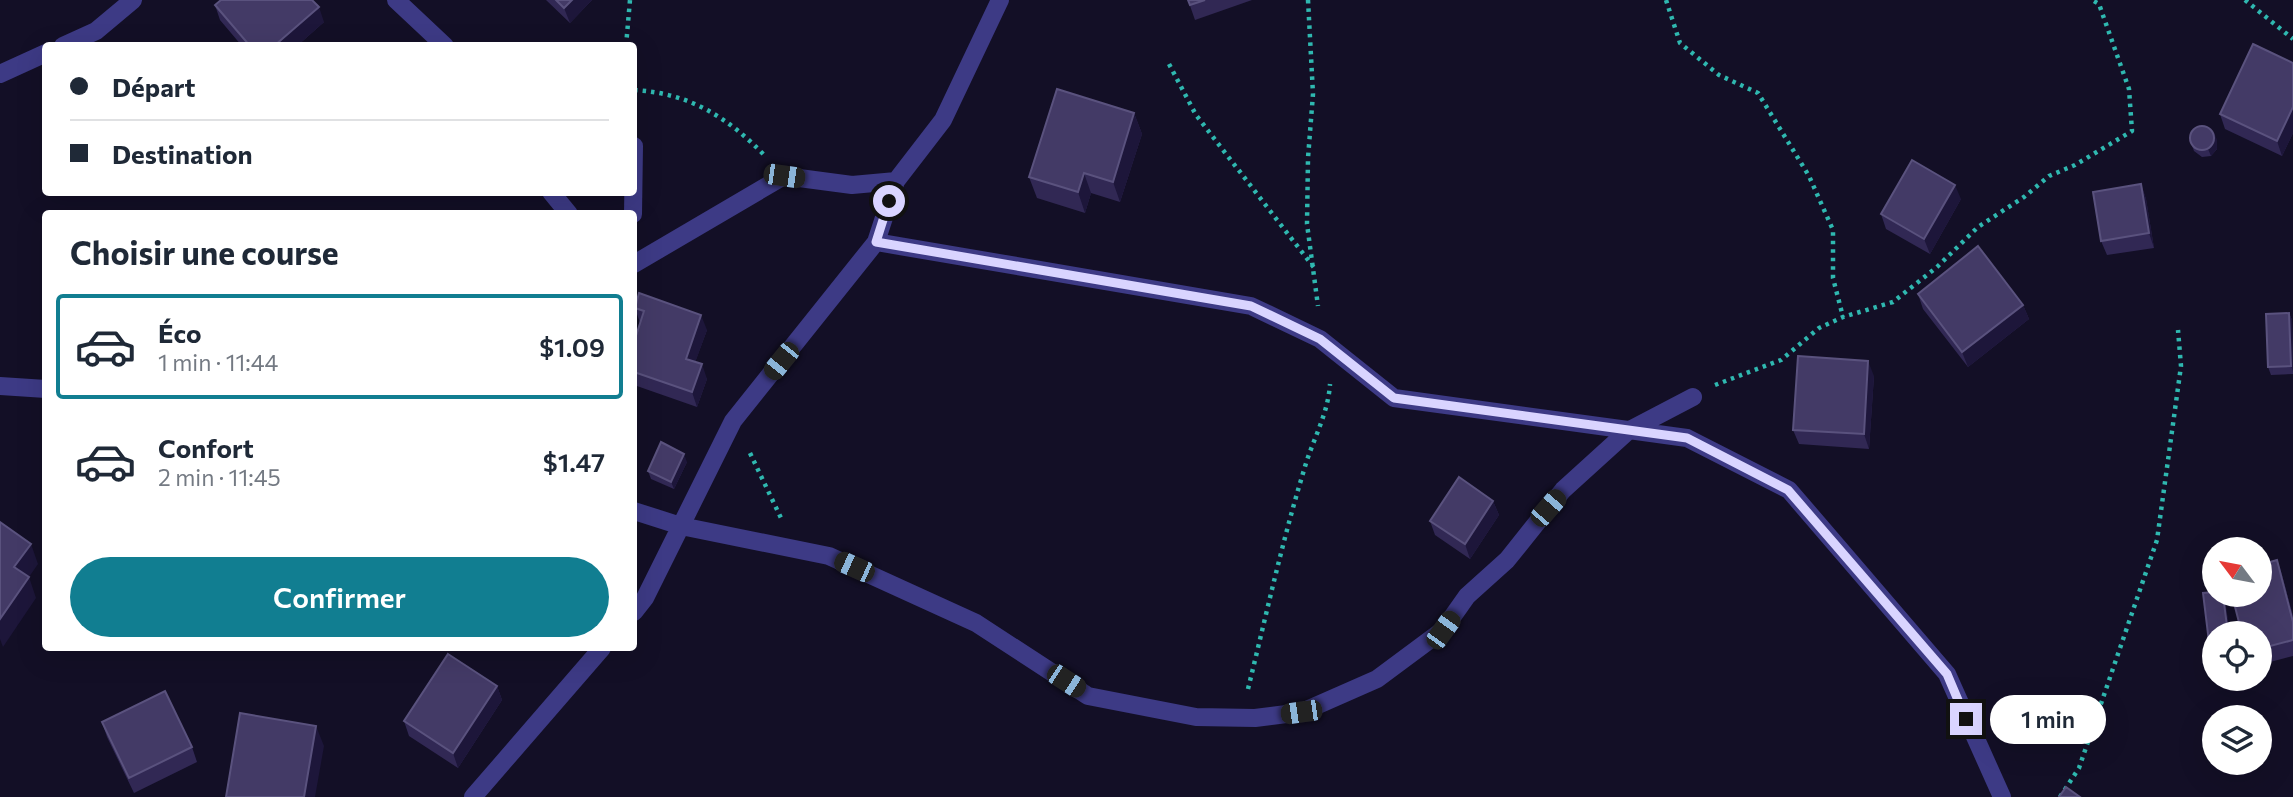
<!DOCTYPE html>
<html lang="fr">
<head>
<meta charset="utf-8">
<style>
	:root { --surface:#fff; --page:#f2f2f3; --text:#1f2937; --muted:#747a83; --line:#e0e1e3; --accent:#117e91 }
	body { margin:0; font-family:Commissioner,sans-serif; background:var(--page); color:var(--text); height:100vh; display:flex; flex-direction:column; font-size:26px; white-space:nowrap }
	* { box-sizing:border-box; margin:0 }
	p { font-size:23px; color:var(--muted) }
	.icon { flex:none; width:38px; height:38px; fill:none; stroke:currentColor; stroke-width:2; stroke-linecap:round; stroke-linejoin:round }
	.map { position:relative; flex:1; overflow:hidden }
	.sheet { position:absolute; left:42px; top:210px; width:595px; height:441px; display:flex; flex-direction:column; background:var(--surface); border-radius:7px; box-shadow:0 7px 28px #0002 }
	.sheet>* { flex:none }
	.banner { position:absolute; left:42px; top:42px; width:595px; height:154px; border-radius:7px; box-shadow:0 7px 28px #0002; display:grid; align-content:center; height:154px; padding:0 28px; background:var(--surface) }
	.needle { width:46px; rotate:302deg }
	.buttons { position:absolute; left:2202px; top:537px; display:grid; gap:14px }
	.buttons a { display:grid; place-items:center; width:70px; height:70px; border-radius:50%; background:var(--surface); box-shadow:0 7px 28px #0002; font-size:35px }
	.end { position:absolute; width:32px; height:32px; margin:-16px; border:9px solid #d9d4ff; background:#111; box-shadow:0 0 0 4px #111 }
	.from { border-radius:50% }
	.bubble { position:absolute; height:49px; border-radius:24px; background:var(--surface); box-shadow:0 7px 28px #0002; font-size:23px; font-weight:600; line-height:49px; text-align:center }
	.car { position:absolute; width:21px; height:42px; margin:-21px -10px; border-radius:9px; box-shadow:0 0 5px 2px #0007; background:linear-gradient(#222 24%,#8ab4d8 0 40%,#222 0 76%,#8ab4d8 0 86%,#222 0) }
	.banner b { display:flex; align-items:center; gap:24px; height:66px; font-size:26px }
	.banner b+b { border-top:2px solid var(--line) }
	.banner i { width:18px; height:18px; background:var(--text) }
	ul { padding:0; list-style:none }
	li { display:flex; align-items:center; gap:21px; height:105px; margin:0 14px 10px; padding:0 14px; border:4px solid transparent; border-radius:7px }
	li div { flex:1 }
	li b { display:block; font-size:26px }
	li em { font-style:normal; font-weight:600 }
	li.current { border-color:var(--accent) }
	li>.icon { width:63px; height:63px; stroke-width:1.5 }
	h2 { padding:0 28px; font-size:32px; line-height:84px }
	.cta { display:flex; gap:14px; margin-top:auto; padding:14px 28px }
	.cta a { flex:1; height:80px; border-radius:42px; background:var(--accent); color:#fff; font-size:28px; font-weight:600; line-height:80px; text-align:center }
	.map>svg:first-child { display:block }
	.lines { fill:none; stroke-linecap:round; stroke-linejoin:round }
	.path { stroke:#2fb8b0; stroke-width:4.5; stroke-dasharray:3.5 5; stroke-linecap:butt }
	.street { stroke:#3d3a85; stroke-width:18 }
	.wall { fill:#312854 }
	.shaded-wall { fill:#1d163a }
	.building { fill:#433a66; stroke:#5a527e; stroke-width:2 }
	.route { stroke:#d9d4ff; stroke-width:9 }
</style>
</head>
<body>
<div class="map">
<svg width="2293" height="797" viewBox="0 0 2293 797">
	<rect width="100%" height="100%" fill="#130f26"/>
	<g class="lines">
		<path class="path" d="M1308,0L1313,94L1308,158L1307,224L1318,306
			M1666,0L1680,43L1719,75L1758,93L1809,176L1833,230V278L1843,317
			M2245,0L2293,39
			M626,46L630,0
			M1169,64L1196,115L1315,269
			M634,90C689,93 728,117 766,157
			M1715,385L1781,360L1819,328L1843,317L1893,302L1937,267L1978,227L2024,197L2049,176L2075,165L2132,131L2129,89L2099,4L2092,0
			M750,453L781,518
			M1248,689C1266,616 1282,542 1304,470C1312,441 1328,415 1330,384
			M2060,797L2079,768L2157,540L2181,366L2178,330"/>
		<path class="street" d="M396,0L445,46
			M63,46L96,31L133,0
			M0,74L46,53
			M551,192L569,214
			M633,214L634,146
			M876,242L1251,306L1320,339L1394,398L1687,438L1789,490L1947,674L2002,797
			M634,264L784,176L852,185L896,181
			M0,386L46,389
			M634,511L681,526L829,556L976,623L1088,696L1196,717L1255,718L1302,712L1377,679L1443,630L1467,596L1507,560L1563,490L1628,431L1693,397
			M634,612L645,598L733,421L876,242L896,181L943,120L1000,0
			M473,797L602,648"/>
	</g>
	<path class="wall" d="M546,0H592L570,23Z
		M1188,0H1252L1195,20Z
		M215,5L324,22L297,46H242L220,20Z
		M2293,63V133L2282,156L2225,129L2220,114Z
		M1134,113L1142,134L1120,202L1091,193L1085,213L1037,198L1029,177Z
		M2217,140V149L2211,156L2202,157L2194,151L2191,143Z
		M2141,184L2146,199L2154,248L2107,255L2101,241Z
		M1961,199L1930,254L1886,229L1881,214Z
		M1918,294L2023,305L2029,319L1968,367L1923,309Z
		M635,308L707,330L695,362L707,379L697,407L634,385V342L640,323Z
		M2289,313L2292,320L2293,374L2271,375L2268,367Z
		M1874,376L1869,449L1799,444L1793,430Z
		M687,462L674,489L651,479L648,471Z
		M1493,501L1499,515L1470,559L1435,535L1430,521Z
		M2277,560L2282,575L2293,616V656L2259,665V634Z
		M2214,595H2224L2230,634H2214V649H2211L2209,642Z
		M497,686L502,700L458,768L409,736L404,721Z
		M102,722L192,747L197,762L134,793L107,737Z"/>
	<path class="shaded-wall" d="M572,0H592L570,23L564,8Z
		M319,7L324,22L297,46H274Z
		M2293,107V133L2282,156L2277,141Z
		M1134,113L1142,134L1120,202L1113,182Z
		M2214,132L2217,140V149L2211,156L2208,149Z
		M1084,173L1091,193L1085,213L1078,192Z
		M2141,184L2146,199L2154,248L2149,233Z
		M1955,185L1961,199L1930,254L1924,239Z
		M2023,305L2029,319L1968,367L1962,352Z
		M2289,313L2292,320L2293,371L2291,366Z
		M701,315L707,330L691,374L686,359Z
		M1868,361L1874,376L1869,449L1864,434Z
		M702,364L707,379L697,407L692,392Z
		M684,454L687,462L674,489L671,482Z
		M1493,501L1499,515L1470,559L1465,544Z
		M31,544L38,564L29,577L36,598L3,647L0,639V619L14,567Z
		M2277,560L2282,575L2293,616V622Z
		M2223,595H2224L2225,598L2230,634H2228Z
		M497,686L502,700L458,768L453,753Z
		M316,726L324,746L315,797H304Z"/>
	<path class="building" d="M221,0H312L319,7L274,46H250L215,5Z
		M556,0H572L564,8Z
		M1188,0H1205L1190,5Z
		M2253,44L2293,63V107L2277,141L2220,114Z
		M1057,89L1134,113L1113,182L1084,173L1078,192L1029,177Z
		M2190 138a12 12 0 1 1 24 0a12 12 0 1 1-24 0Z
		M1912,160L1955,185L1924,239L1881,214Z
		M2141,184L2149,233L2101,241L2093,192Z
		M1978,246L2023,305L1962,352L1918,294Z
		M639,293L701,315L686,359L702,364L692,392L634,372V342L644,311L635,308Z
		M2289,313L2291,366L2268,367L2266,314Z
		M1798,356L1868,361L1864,434L1793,430Z
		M661,442L684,454L671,482L648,471Z
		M1459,477L1493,501L1465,544L1430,521Z
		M0,522L31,544L14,567L29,577L0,619Z
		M2277,560L2293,622V640L2259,649V634H2242L2232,595H2259V565Z
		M2214,592V595H2223L2228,634H2214V641L2209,642L2203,593Z
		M448,654L497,686L453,753L404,721Z
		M165,691L192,747L129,778L102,722Z
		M240,713L316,726L304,797H226Z
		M2066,787L2080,797H2059Z"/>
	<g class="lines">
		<path class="route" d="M889,201L876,242L1251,306L1320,339L1394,398L1687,438L1788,490L1947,674L1966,719"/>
	</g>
</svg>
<div class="buttons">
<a><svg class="needle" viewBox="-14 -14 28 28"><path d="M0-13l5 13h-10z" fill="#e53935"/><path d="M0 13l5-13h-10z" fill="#747a83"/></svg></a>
<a><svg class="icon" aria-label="locate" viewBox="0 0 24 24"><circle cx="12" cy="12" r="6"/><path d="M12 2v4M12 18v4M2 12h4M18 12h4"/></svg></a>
<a><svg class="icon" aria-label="layers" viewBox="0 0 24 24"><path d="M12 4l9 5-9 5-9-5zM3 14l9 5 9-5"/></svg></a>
</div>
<i class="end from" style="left:889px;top:201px"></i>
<i class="end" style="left:1966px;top:719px"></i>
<div class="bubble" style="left:1990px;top:695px;width:116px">1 min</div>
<i class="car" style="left:784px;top:176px;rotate:98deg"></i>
<i class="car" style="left:781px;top:361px;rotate:219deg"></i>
<i class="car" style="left:1548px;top:508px;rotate:41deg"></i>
<i class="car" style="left:854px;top:567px;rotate:294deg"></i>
<i class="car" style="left:1443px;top:630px;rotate:36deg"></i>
<i class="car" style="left:1066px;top:681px;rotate:123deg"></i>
<i class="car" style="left:1301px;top:712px;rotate:262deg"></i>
<div class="banner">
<b><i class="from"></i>Départ</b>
<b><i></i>Destination</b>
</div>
<section class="sheet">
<h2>Choisir une course</h2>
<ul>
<li class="current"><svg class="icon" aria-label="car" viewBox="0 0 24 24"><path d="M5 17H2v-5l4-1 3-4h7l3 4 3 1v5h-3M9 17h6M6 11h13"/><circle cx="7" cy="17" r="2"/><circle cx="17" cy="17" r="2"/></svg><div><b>Éco</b><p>1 min · 11:44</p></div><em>$1.09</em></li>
<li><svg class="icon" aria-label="car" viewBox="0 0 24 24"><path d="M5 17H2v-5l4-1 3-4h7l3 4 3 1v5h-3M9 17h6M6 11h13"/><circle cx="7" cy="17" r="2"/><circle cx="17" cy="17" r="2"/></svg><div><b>Confort</b><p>2 min · 11:45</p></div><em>$1.47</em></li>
</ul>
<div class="cta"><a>Confirmer</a></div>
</section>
</div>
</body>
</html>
